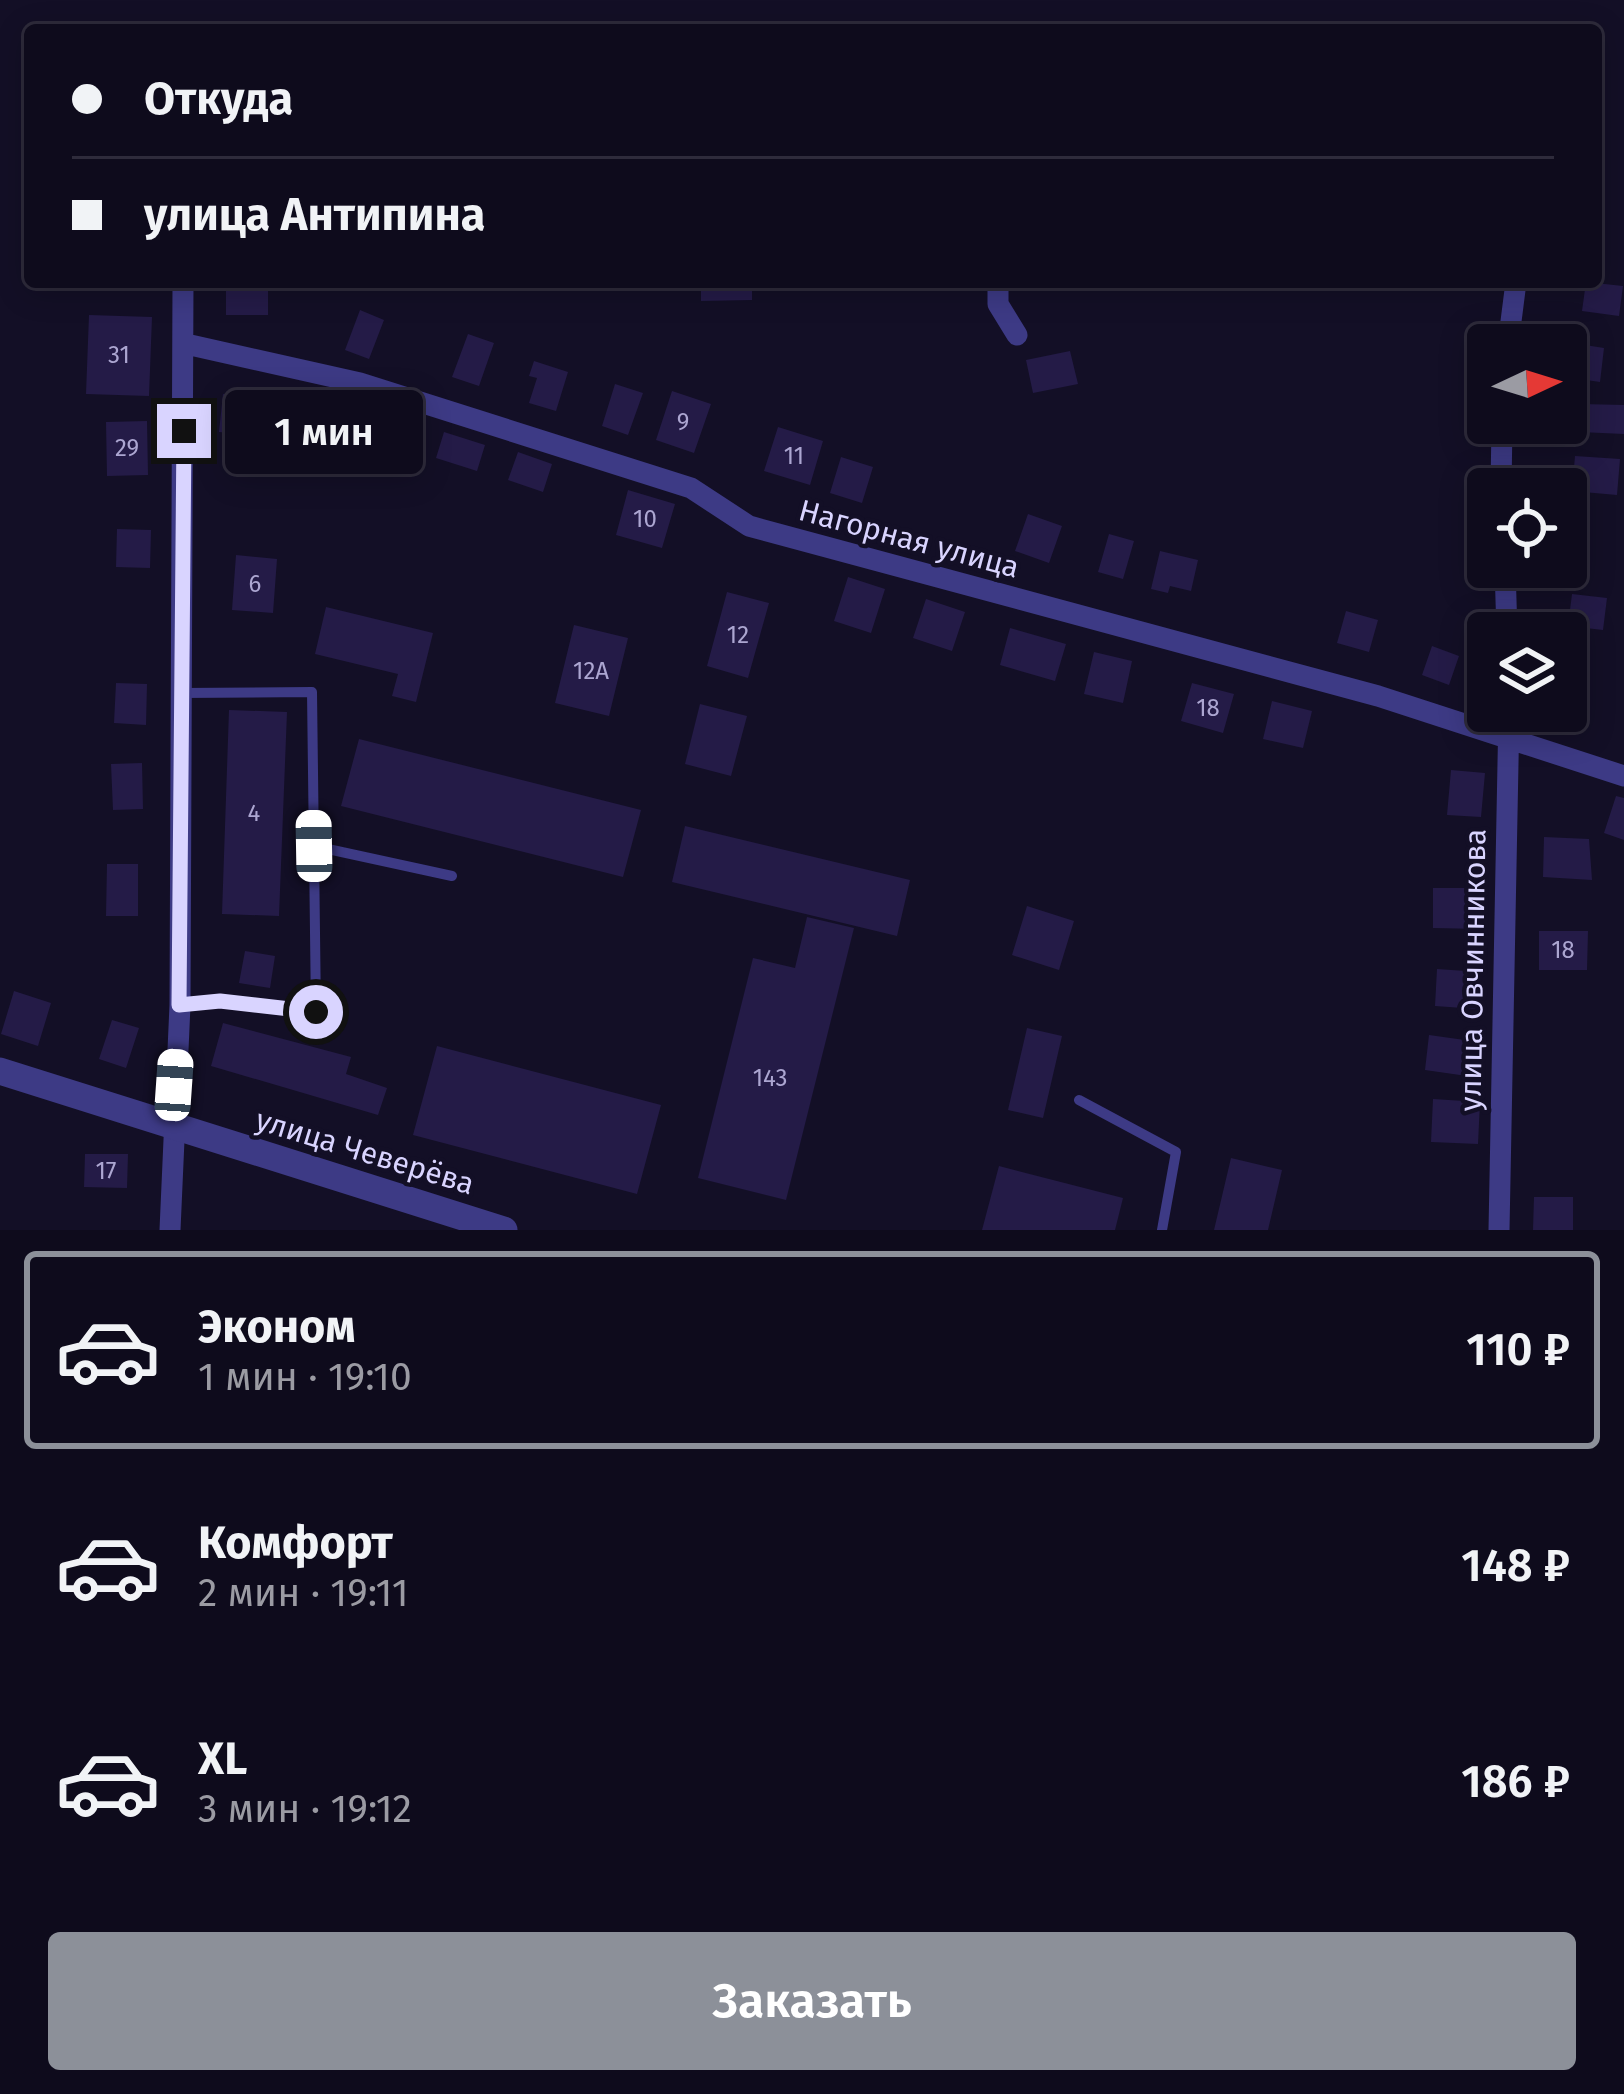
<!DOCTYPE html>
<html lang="ru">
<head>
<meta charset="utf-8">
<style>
	:root { --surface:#0e0b1c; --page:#171425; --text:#f1f3f6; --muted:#9b9ba3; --line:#2e2b3b; --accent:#8c9099 }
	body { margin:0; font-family:"Fira Sans",sans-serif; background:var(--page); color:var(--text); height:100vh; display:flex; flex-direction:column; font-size:45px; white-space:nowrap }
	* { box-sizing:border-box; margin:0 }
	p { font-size:39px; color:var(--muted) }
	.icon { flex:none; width:66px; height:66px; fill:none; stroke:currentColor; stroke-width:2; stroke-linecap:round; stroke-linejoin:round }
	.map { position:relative; height:1230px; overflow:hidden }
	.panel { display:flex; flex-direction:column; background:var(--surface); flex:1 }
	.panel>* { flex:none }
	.banner { position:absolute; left:24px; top:24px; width:1578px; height:264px; border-radius:12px; box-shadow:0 6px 30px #0003,0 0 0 3px var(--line); display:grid; align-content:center; height:264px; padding:0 48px; background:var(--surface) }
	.needle { width:78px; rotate:86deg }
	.tools { position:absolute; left:1467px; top:324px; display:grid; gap:24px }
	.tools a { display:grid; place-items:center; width:120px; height:120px; border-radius:12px; background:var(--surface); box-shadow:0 6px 30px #0003,0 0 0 3px var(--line); font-size:60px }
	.end { position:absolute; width:54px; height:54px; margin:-27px; border:15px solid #d9d4ff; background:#111; box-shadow:0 0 0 6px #111 }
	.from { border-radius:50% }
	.bubble { position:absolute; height:84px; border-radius:12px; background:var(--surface); box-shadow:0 6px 30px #0003,0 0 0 3px var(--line); font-size:39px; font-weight:600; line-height:84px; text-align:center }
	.car { position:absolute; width:36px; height:72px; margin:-36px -18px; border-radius:15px; box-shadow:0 0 9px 3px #0007; background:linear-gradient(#fff 24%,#345 0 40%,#fff 0 76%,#345 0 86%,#fff 0) }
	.banner b { display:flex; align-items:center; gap:42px; height:114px; font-size:45px }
	.banner b+b { border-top:3px solid var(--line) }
	.banner i { width:30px; height:30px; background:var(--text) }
	ul { padding:21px 0 0; list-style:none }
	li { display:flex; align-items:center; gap:36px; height:198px; margin:0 24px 18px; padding:0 24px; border:6px solid transparent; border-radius:12px }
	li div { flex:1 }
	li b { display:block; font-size:45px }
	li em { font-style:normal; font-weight:600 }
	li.on { border-color:var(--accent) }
	li>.icon { width:108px; height:108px; stroke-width:1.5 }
	.primary-button { display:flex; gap:24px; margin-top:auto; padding:24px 48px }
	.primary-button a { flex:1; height:138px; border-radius:12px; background:var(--accent); color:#fff; font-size:48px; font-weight:600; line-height:138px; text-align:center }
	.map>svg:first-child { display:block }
	.building { fill:#241b47 }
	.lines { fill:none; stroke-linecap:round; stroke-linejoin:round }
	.service { stroke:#3d3a85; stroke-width:10 }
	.minor { stroke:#3d3a85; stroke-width:21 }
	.tertiary { stroke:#3d3a85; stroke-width:27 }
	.route { stroke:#d9d4ff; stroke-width:15 }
	.labels { text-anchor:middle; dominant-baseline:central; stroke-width:9; stroke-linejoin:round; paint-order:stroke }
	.number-label { font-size:24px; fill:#aca6d1 }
	.street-label { font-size:30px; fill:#d9d4ff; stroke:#130f26 }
</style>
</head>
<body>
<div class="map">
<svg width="1624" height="1230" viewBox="0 0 1624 1230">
	<rect width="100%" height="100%" fill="#130f26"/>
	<path class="building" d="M226,282H268V315H226Z
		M701,282H752V300L701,301Z
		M1586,282L1623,286L1619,316L1582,311Z
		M360,310L384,320L369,359L345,350Z
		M89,315L152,317L149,396L86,394Z
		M468,334L494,343L479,386L452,377Z
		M1566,342L1604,348L1600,382L1566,377Z
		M1070,351L1078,384L1033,393L1026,360Z
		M534,361L568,372L556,411L529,403L537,378L529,376Z
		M615,384L643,393L628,435L602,426Z
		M672,391L711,404L694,453L656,440Z
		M223,394L256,398L252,435L219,432Z
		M1581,404L1624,405V434L1580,432Z
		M388,418L416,427L405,463L377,454Z
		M147,421L148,475L107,476L106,422Z
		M778,427L823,441L810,485L764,471Z
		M444,432L485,445L477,471L436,458Z
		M518,452L552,464L543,492L508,480Z
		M1575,456L1620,459L1617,495L1572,491Z
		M841,457L873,467L862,503L830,493Z
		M628,490L675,504L662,548L616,535Z
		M1028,514L1062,526L1049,563L1015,551Z
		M117,529L151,530L150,568L116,567Z
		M1109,534L1134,541L1123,579L1098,572Z
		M1160,551L1198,560L1191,591L1170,586L1168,593L1151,589Z
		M236,555L277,559L273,613L232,610Z
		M848,577L885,589L871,633L834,621Z
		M727,592L769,603L748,678L707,666Z
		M1572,594L1607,598L1603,630L1568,626Z
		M926,599L965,612L952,651L913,638Z
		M326,607L433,633L416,702L392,696L398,674L315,654Z
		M1346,611L1378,620L1369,652L1337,643Z
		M574,625L628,638L609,716L555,703Z
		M1010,628L1066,644L1055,681L1000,665Z
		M1432,646L1459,656L1449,685L1422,675Z
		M1094,652L1132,661L1123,703L1084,694Z
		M116,683L147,684L146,725L114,723Z
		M1192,683L1234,694L1223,733L1181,721Z
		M1272,701L1312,711L1303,748L1263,739Z
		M700,704L747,716L731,776L685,764Z
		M229,710L287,712L279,916L222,914Z
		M359,739L641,810L623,877L341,806Z
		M142,763L143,809L113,810L111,764Z
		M1451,770L1485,773L1481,817L1447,815Z
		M1616,796L1624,798V840L1604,833Z
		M685,826L910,880L897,936L672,882Z
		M1544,837L1589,839L1592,880L1543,877Z
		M107,864H138V916H106Z
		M1433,888H1483L1482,929L1433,928Z
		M1027,906L1074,921L1059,970L1012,955Z
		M807,917L854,928L786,1200L698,1178L753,958L795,968Z
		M1539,931H1588L1587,970H1539Z
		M245,951L275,956L270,988L239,983Z
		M1437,969L1480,972L1477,1009L1435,1006Z
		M14,991L51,1003L38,1046L1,1034Z
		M112,1020L139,1028L126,1068L99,1059Z
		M223,1023L351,1057L346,1074L387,1088L378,1115L211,1066Z
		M1027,1028L1062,1036L1043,1118L1008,1110Z
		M1429,1035L1479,1042L1474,1077L1425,1070Z
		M437,1046L661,1105L637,1194L413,1135Z
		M1433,1099L1480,1102L1478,1144L1431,1142Z
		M85,1154H128L127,1188L84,1187Z
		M1231,1158L1282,1170L1268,1230H1214Z
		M999,1166L1123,1198L1115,1230H982Z
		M1534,1197H1573V1230H1533Z"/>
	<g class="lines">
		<path class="service" d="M180,693L312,692L316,1012L221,1001L180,1005
			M314,846L452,876
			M1079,1100L1176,1152L1162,1230"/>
		<path class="minor" d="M998,282V304L1017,335
			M186,344L360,383L691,488L749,526L1378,696L1624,776
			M1508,345L1516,282
			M1501,489L1502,423
			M1505,567L1507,633
			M170,1230L180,1005L183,282
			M1499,1230L1509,711"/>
		<path class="tertiary" d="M0,1071L504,1230"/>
	</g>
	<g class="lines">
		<path class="route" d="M184,431L179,1005L220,1001L316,1012"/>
	</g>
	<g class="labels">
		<g class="number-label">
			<text x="119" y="355">31</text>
			<text x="683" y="422">9</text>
			<text x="127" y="448">29</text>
			<text x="794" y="456">11</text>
			<text x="645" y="519">10</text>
			<text x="255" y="584">6</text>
			<text x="738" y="635">12</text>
			<text x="591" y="671">12А</text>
			<text x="1208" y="708">18</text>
			<text x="254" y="813">4</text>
			<text x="1563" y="950">18</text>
			<text x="770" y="1078">143</text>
			<text x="106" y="1171">17</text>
		</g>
		<g class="street-label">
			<text transform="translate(909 539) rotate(15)">Нагорная улица</text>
			<text transform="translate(1473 970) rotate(-89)">улица Овчинникова</text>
			<text transform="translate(365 1152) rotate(17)">улица Чеверёва</text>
		</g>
	</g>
</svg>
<div class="tools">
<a><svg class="needle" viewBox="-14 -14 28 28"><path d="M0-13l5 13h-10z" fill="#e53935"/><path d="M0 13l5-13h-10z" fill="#9b9ba3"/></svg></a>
<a><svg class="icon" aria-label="locate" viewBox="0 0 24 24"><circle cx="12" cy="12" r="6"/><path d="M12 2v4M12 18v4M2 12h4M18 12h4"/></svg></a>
<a><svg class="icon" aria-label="layers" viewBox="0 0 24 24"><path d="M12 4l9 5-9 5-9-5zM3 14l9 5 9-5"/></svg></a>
</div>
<i class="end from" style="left:316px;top:1012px"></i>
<i class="end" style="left:184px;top:431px"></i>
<div class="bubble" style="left:225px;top:390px;width:198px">1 мин</div>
<i class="car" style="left:314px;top:846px;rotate:359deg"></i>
<i class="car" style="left:174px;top:1085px;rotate:4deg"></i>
<div class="banner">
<b><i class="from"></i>Откуда</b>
<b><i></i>улица Антипина</b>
</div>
</div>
<section class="panel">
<ul>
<li class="on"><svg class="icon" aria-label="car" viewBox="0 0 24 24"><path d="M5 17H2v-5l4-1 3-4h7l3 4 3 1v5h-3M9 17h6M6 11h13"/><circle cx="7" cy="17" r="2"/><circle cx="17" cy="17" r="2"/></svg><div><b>Эконом</b><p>1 мин · 19:10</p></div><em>110 ₽</em></li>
<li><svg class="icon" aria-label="car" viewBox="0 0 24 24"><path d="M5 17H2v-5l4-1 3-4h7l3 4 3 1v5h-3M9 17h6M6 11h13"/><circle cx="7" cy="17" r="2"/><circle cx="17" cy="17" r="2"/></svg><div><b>Комфорт</b><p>2 мин · 19:11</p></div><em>148 ₽</em></li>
<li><svg class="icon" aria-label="car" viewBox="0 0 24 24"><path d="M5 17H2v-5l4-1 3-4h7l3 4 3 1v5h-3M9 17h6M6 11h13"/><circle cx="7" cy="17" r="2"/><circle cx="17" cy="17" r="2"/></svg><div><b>XL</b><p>3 мин · 19:12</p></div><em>186 ₽</em></li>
</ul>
<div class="primary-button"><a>Заказать</a></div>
</section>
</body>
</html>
